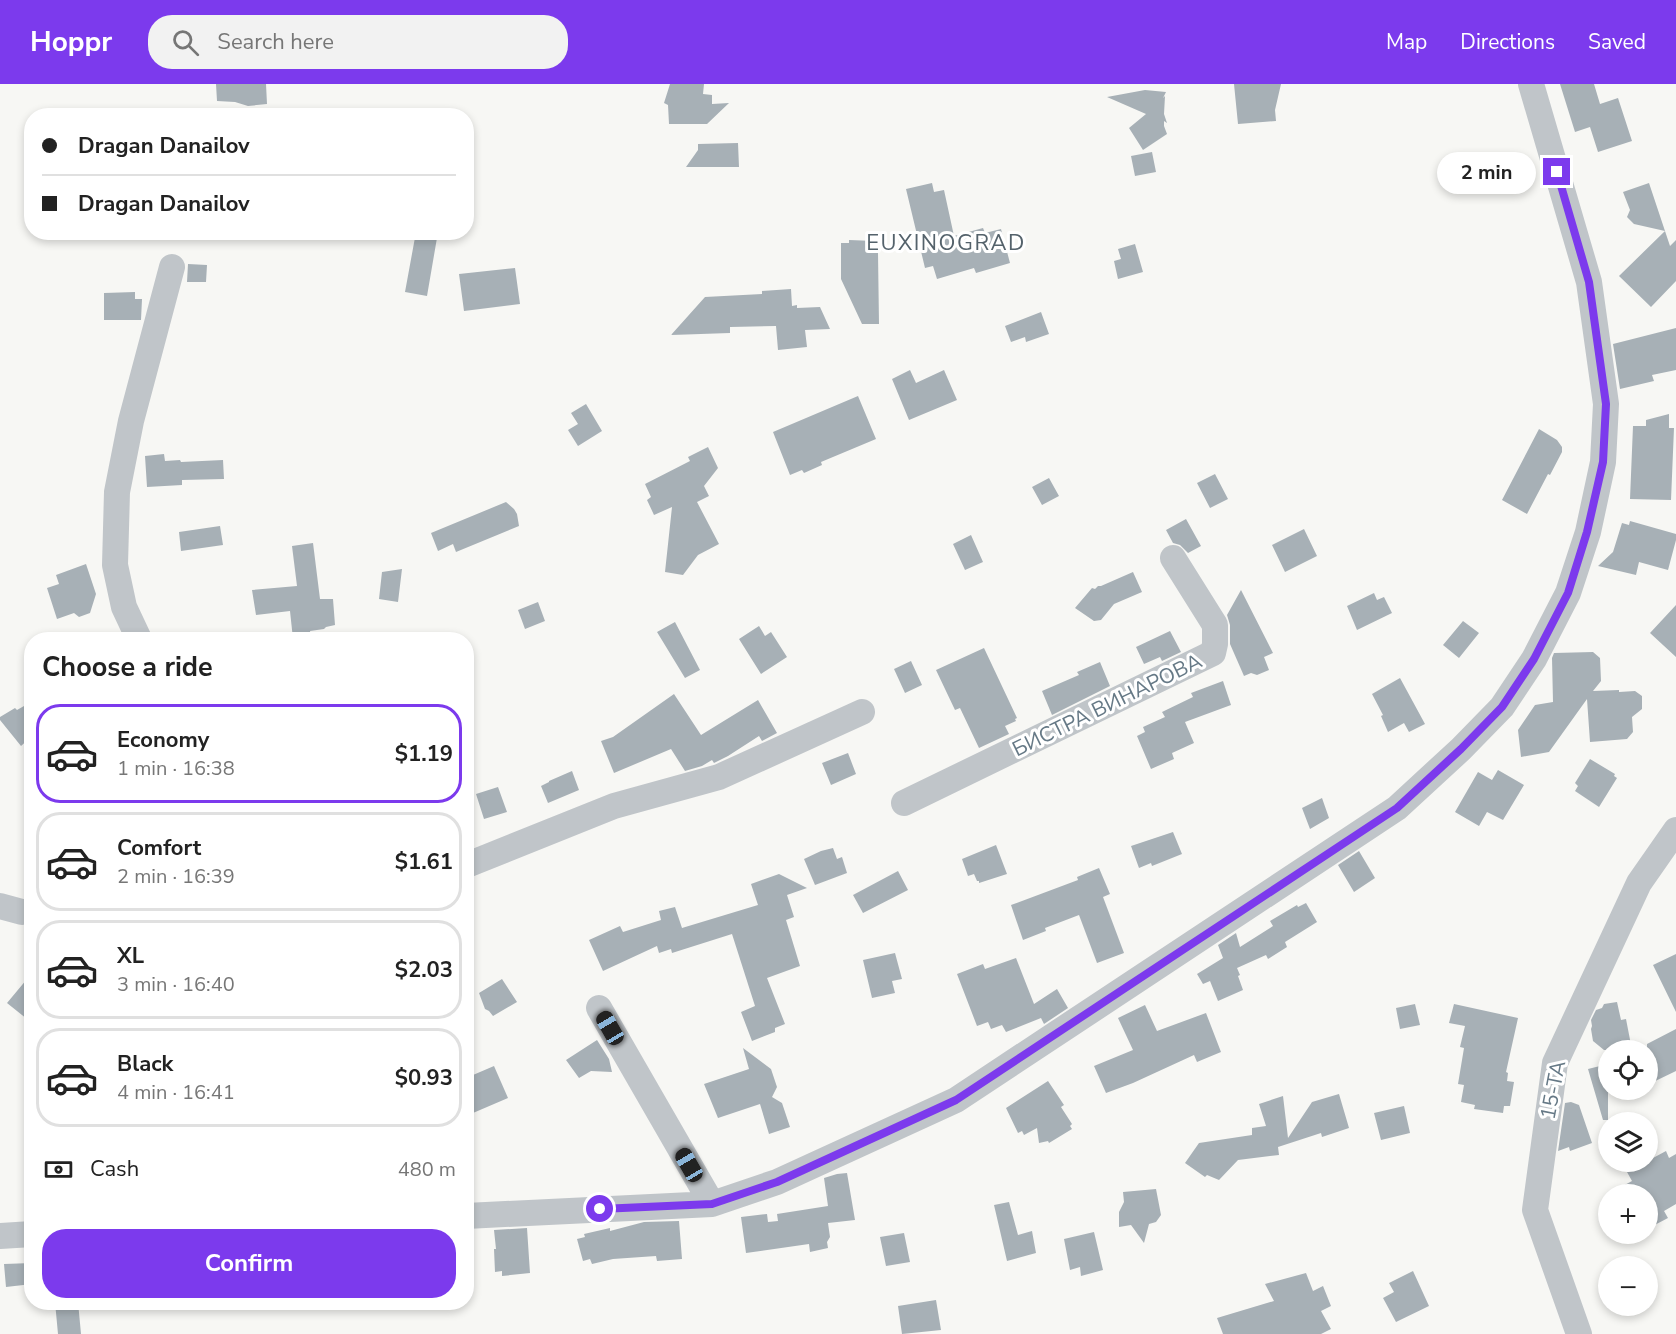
<!DOCTYPE html>
<html lang="en">
<head>
<meta charset="utf-8">
<style>
	:root { --surface:#fff; --page:#f2f2f2; --text:#222; --muted:#767676; --line:#e0e0e0; --accent:#7c3aed }
	body { margin:0; font-family:"Nunito Sans",sans-serif; background:var(--page); color:var(--text); height:100vh; display:flex; flex-direction:column; font-size:22px; white-space:nowrap }
	* { box-sizing:border-box; margin:0 }
	p { font-size:20px; color:var(--muted) }
	.icon { flex:none; width:33px; height:33px; fill:none; stroke:currentColor; stroke-width:2; stroke-linecap:round; stroke-linejoin:round }
	.map { position:relative; flex:1; overflow:hidden }
	.drawer { position:absolute; left:24px; top:548px; width:450px; height:678px; display:flex; flex-direction:column; background:var(--surface); border-radius:24px; box-shadow:0 3px 9px #0003 }
	.drawer>* { flex:none }
	.banner { position:absolute; left:24px; top:24px; width:450px; height:132px; border-radius:24px; box-shadow:0 3px 9px #0003; display:grid; align-content:center; height:132px; padding:0 18px; background:var(--surface) }
	.controls { position:absolute; left:1598px; top:956px; display:grid; gap:12px }
	.controls a { display:grid; place-items:center; width:60px; height:60px; border-radius:50%; background:var(--surface); box-shadow:0 3px 9px #0003; font-size:30px }
	.end { position:absolute; width:27px; height:27px; margin:-14px; border:8px solid #7c3aed; background:#fff; box-shadow:0 0 0 3px #fff }
	.from { border-radius:50% }
	.bubble { position:absolute; height:42px; border-radius:21px; background:var(--surface); box-shadow:0 3px 9px #0003; font-size:20px; font-weight:700; line-height:42px; text-align:center }
	.car { position:absolute; width:18px; height:36px; margin:-18px -9px; border-radius:8px; box-shadow:0 0 4px 2px #0007; background:linear-gradient(#222 24%,#8ab4d8 0 40%,#222 0 76%,#8ab4d8 0 86%,#222 0) }
	.banner b { display:flex; align-items:center; gap:21px; height:57px; font-size:22px }
	.banner b+b { border-top:2px solid var(--line) }
	.banner i { width:15px; height:15px; background:var(--text) }
	ul { padding:0; list-style:none }
	li { display:flex; align-items:center; gap:18px; height:99px; margin:0 12px 9px; padding:0 6px; border:3px solid var(--line); border-radius:24px }
	li div { flex:1 }
	li b { display:block; font-size:22px }
	li em { font-style:normal; font-weight:700 }
	li.current { border-color:var(--accent) }
	li>.icon { width:54px; height:54px; stroke-width:1.5 }
	h2 { padding:0 18px; font-size:27px; line-height:72px }
	.pay { display:flex; align-items:center; gap:15px; height:66px; padding:0 18px; font-size:22px }
	.pay p { margin-inline-start:auto }
	.primary-button { display:flex; gap:12px; margin-top:auto; padding:12px 18px }
	.primary-button a { flex:1; height:69px; border-radius:24px; background:var(--accent); color:#fff; font-size:24px; font-weight:700; line-height:69px; text-align:center }
	header { display:flex; align-items:center; gap:36px; box-sizing:border-box; height:84px; padding:0 30px; background:var(--accent); color:#fff }
	header strong { font-size:28px }
	nav { display:flex; gap:33px; margin-inline-start:auto; font-size:21px }
	.search { width:420px; height:54px; background:var(--page); display:flex; align-items:center; gap:15px; box-sizing:border-box; padding:0 21px; border-radius:24px; color:var(--muted); font-size:22px }
	.map>svg:first-child { display:block }
	.building { fill:#a7b0b6 }
	.lines { fill:none; stroke-linecap:round; stroke-linejoin:round }
	.street { stroke:#c0c5c9; stroke-width:26 }
	.route { stroke:#7c3aed; stroke-width:8 }
	.labels { text-anchor:middle; dominant-baseline:central; stroke-width:6; stroke-linejoin:round; paint-order:stroke }
	.street-label { font-size:21px; fill:#667986; stroke:#fff }
	.neighbourhood-label { font-size:22px; letter-spacing:1.5px; fill:#54626b; stroke:#fff }
</style>
</head>
<body>
<header>
<strong>Hoppr</strong>
<div class="search"><svg class="icon" aria-label="search" viewBox="0 0 24 24"><circle cx="10" cy="10" r="6"/><path d="M15 15l6 6"/></svg>Search here</div>
<nav><a>Map</a><a>Directions</a><a>Saved</a></nav>
</header>
<div class="map">
<svg width="1676" height="1250" viewBox="0 0 1676 1250">
	<rect width="100%" height="100%" fill="#f7f7f4"/>
	<path class="building" d="M216,0H266L267,20L248,22L235,18L217,17Z
		M670,0H704L703,10L712,11V20L729,19L707,40H669L668,21L664,19Z
		M1234,0H1281L1275,26L1276,37L1238,40Z
		M1560,0H1594L1600,20L1618,14L1632,57L1598,68L1590,43L1575,48Z
		M1145,6L1166,8L1163,14L1165,12L1164,30L1167,39L1164,37V42L1167,50L1143,66L1129,44L1146,30L1107,13Z
		M738,59L739,83H686L698,66V60Z
		M1152,68L1156,88L1135,92L1131,72Z
		M932,99L934,108L944,106L954,152L983,144L985,149L1001,145L1010,179L976,189L974,184L937,195L933,182L925,184L906,105Z
		M1649,99L1670,162L1676,156V197L1651,223L1619,192L1665,147L1634,140L1627,133L1630,126L1623,108Z
		M416,148H438L427,212L405,208Z
		M849,156L875,157V169H878L879,240H862L841,195V159H849Z
		M1135,160L1143,188L1118,195L1114,177L1121,175L1118,165Z
		M188,180L207,181L206,198H187Z
		M515,184L520,220L464,227L459,190Z
		M791,205L792,222L797,221V224L820,223L830,245L805,246L807,263L778,266L776,242L730,243V249L671,251L705,213L762,210V207Z
		M135,208V215H142L141,236H104V209Z
		M1041,228L1049,250L1026,258L1025,253L1011,258L1005,242Z
		M1676,244V286L1652,291L1654,297L1620,305L1613,260Z
		M910,286L916,299L944,286L957,316L909,336L892,295Z
		M858,312L876,355L821,378L822,381L804,389L802,386L790,391L773,348Z
		M586,320L602,347L578,362L568,346L578,340L571,329Z
		M1669,330V344H1674L1671,416L1630,415L1633,342H1646V336Z
		M1539,345L1557,356L1562,363V368L1550,391L1548,390L1527,430L1502,416Z
		M708,363L718,384L704,402L709,412L697,418L719,460L698,471L683,491L665,488L672,423L654,431L647,416L651,413L645,400L690,377L688,373Z
		M164,370L165,377L180,376L181,378L223,376L224,395L182,396V401L147,403L145,372Z
		M1215,390L1228,415L1210,424L1197,399Z
		M1049,394L1059,412L1042,421L1032,403Z
		M506,418L514,425L517,430L519,442L456,468L453,460L438,467L431,449Z
		M1186,435L1201,462L1188,469L1180,461L1173,459L1166,446Z
		M1630,437L1676,450V456L1668,486L1639,478L1636,491L1598,482L1613,468L1622,439L1629,441Z
		M220,442L223,461L181,467L179,448Z
		M1304,445L1317,472L1285,488L1272,461Z
		M971,451L983,478L965,486L953,460Z
		M313,459L320,515H333L335,541L326,543L324,545L310,547L311,553L293,555L290,527L256,531L252,506L297,502L292,462Z
		M86,480L96,510L90,529L79,533L74,529L57,535L47,504L59,500L56,491Z
		M402,485L398,518L379,515L382,488Z
		M1133,488L1142,508L1114,520L1101,536L1094,537L1075,524L1092,504L1095,505L1098,502H1101Z
		M1241,506L1273,569L1264,573L1269,586L1257,591L1251,589L1244,592L1230,560V541L1227,531Z
		M1374,509L1377,516L1384,513L1392,529L1357,546L1347,522Z
		M538,518L545,537L525,545L518,526Z
		M1676,521V573L1650,549Z
		M1463,537L1479,549L1459,574L1443,561Z
		M675,538L700,586L685,594L657,548Z
		M759,542L765,552L771,548L787,573L761,590L739,555Z
		M1170,547L1181,568L1162,577L1160,573L1144,580L1136,563Z
		M984,564L1017,634L1015,635L1016,637L1005,642L1009,650L979,664L960,624L955,626L936,586Z
		M1593,568L1600,574L1601,597L1593,607L1619,606V608L1635,607L1642,612V625L1632,633L1633,648L1627,655L1590,658L1587,615L1549,668L1521,673L1518,646L1535,621L1553,618L1552,574L1554,569Z
		M911,577L922,601L905,609L894,585Z
		M1100,578L1110,602L1052,631L1042,607L1079,591L1077,588Z
		M1400,594L1425,640L1409,648L1404,639L1388,648L1381,632L1383,631L1372,610Z
		M1223,597L1231,621L1185,638L1194,659L1172,669L1174,675L1151,685L1137,652L1145,648L1143,643L1165,633L1162,628L1193,613L1191,609Z
		M674,610L701,651L758,616L777,649L762,657L759,652L728,672L714,679L712,676L702,682L685,687L671,665L614,689L601,657L613,653Z
		M24,622L32,632V652L21,662L0,636V633L15,624L17,626Z
		M848,669L856,690L831,701L822,679Z
		M1590,675L1615,690L1614,692L1617,694L1599,723L1575,707L1578,702L1575,699Z
		M1498,686L1524,701L1503,736L1487,728L1479,742L1455,728L1478,688L1492,696Z
		M572,687L579,706L548,719L541,702L549,698V697Z
		M498,703L507,728L484,735L476,710Z
		M1322,714L1329,734L1310,745L1302,724Z
		M1173,748L1182,770L1152,782L1151,779L1139,784L1131,762Z
		M996,761L1007,790L979,799V797H977L974,790L968,792L962,775Z
		M833,764L837,775L842,773L847,789L815,801L804,775L821,767Z
		M1359,767L1375,794L1354,808L1338,781Z
		M1099,784L1110,810L1103,813L1124,869L1097,879L1079,831L1045,844L1046,847L1023,856L1011,821L1078,796L1077,793Z
		M898,787L908,806L863,829L853,811Z
		M779,790L807,804L787,811L794,833L786,836L800,882L767,894L785,940L775,944V948L752,957L741,928L755,922L732,850L672,869L671,865L659,869L657,862L603,887L589,856L620,842L623,848L661,836L659,827L675,823L682,844L758,821L751,800Z
		M1306,819L1317,838L1285,858L1287,863L1268,875L1266,871L1237,884L1240,891L1238,892L1243,906L1218,917L1210,897L1203,900L1197,890L1223,874L1218,861L1236,849L1240,863L1273,842L1270,837L1297,821L1298,823Z
		M895,869L902,895L892,897L895,909L872,914L863,876Z
		M1676,870V928L1653,881Z
		M1016,874L1034,920L1057,905L1068,924L1044,940L1041,934L1006,948L1002,941L991,945L988,938L977,942L957,890L983,880L985,885Z
		M32,889V939L7,919Z
		M502,895L517,918L493,932L489,927L485,925L479,909Z
		M1617,918L1621,936L1626,935L1632,966H1604L1593,957L1591,945L1592,942L1591,936L1596,926L1602,924L1604,920Z
		M1415,920L1420,941L1400,945L1396,924Z
		M1454,920L1518,934L1506,988L1508,989L1507,997L1514,998L1510,1022H1504L1503,1029L1474,1025L1475,1021L1461,1018L1464,1001L1458,1000L1464,964L1460,963L1465,942L1449,939Z
		M1145,921L1157,947L1206,929L1221,968L1197,978L1194,971L1133,999L1106,1009L1094,982L1133,966L1118,934Z
		M1676,945V987L1647,1001V960Z
		M597,956L609,975L612,988L591,987L579,994L566,976Z
		M743,964L771,985L777,1003L772,1013L782,1019L790,1043L769,1050L760,1020L718,1034L704,1000L749,985Z
		M1608,980V1036H1603L1588,985Z
		M494,982L508,1014L466,1032V994Z
		M1048,997L1064,1021L1061,1023L1072,1040L1070,1042L1072,1045L1049,1059L1048,1057L1039,1059L1037,1044L1024,1051L1022,1047L1018,1049L1006,1024Z
		M1339,1010L1349,1044L1322,1053L1321,1049L1278,1063L1279,1071L1238,1076L1219,1096L1207,1091L1205,1093L1185,1079L1199,1059L1252,1051V1044L1266,1042L1259,1020L1283,1012L1288,1054L1312,1018Z
		M1571,1018L1579,1021L1592,1059L1570,1067L1569,1063L1558,1067L1565,1019Z
		M1404,1022L1410,1049L1381,1056L1374,1029Z
		M1666,1067L1669,1074L1676,1070V1120L1664,1127L1668,1134L1647,1145V1110H1608L1632,1097L1627,1088Z
		M847,1089L855,1136L828,1139L830,1153L827,1158L828,1164L810,1168L809,1160L746,1169L741,1133L767,1130L768,1138L778,1137L777,1130L828,1122L824,1094L837,1090Z
		M1156,1105L1161,1131L1156,1138L1149,1140L1144,1159L1131,1141L1119,1143V1128L1124,1118L1123,1108Z
		M1009,1118L1018,1151L1032,1147L1036,1169L1007,1177L994,1121Z
		M679,1137L682,1175L657,1177L656,1172L613,1175L592,1180L590,1175L583,1177L577,1155L585,1153L584,1150L610,1144V1147L644,1138Z
		M527,1144L530,1189L502,1192V1187L495,1188L494,1165H496L494,1146Z
		M1094,1148L1103,1186L1081,1192L1080,1183L1070,1186L1064,1155Z
		M904,1149L910,1178L886,1182L880,1153Z
		M32,1179V1200L6,1203L4,1180Z
		M1413,1187L1429,1222L1396,1238L1383,1214L1394,1208L1389,1199Z
		M1306,1189L1313,1207L1323,1202L1331,1222L1321,1227L1331,1245L1321,1250H1223L1217,1234L1274,1217L1265,1200Z
		M936,1216L941,1246L902,1250L898,1222Z
		M55,1218H78L81,1250H58Z"/>
	<g class="lines">
		<path class="street" d="M139,555L124,523L115,481L117,408L131,337L172,183
			M904,719L1213,569L1215,560V541L1173,474
			M467,781L614,722L719,693L862,628
			M0,822L22,828
			M599,924L712,1120
			M466,1132L712,1120L777,1098L956,1016L1397,724L1461,665L1502,623L1534,575L1568,509L1588,448L1603,378L1606,320L1589,198L1531,0
			M0,1152L32,1150
			M1579,1250L1535,1126L1555,979L1639,799L1676,746"/>
	</g>
	<g class="lines">
		<path class="route" d="M600,1125L712,1120L777,1098L956,1016L1397,724L1461,665L1502,623L1534,575L1568,509L1587,448L1603,378L1606,320L1589,198L1557,88"/>
	</g>
	<g class="labels">
		<g class="street-label">
			<text transform="translate(1107 621) rotate(-26)">БИСТРА ВИНАРОВА</text>
			<text transform="translate(1553 1006) rotate(-79)">15-ТА</text>
		</g>
		<g class="neighbourhood-label">
			<text x="946" y="159">EUXINOGRAD</text>
		</g>
	</g>
</svg>
<div class="controls">
<a><svg class="icon" aria-label="locate" viewBox="0 0 24 24"><circle cx="12" cy="12" r="6"/><path d="M12 2v4M12 18v4M2 12h4M18 12h4"/></svg></a>
<a><svg class="icon" aria-label="layers" viewBox="0 0 24 24"><path d="M12 4l9 5-9 5-9-5zM3 14l9 5 9-5"/></svg></a>
<a>+</a>
<a>−</a>
</div>
<i class="end from" style="left:600px;top:1125px"></i>
<i class="end" style="left:1557px;top:88px"></i>
<div class="bubble" style="left:1437px;top:68px;width:99px">2 min</div>
<i class="car" style="left:610px;top:944px;rotate:330deg"></i>
<i class="car" style="left:689px;top:1081px;rotate:330deg"></i>
<div class="banner">
<b><i class="from"></i>Dragan Danailov</b>
<b><i></i>Dragan Danailov</b>
</div>
<section class="drawer">
<h2>Choose a ride</h2>
<ul>
<li class="current"><svg class="icon" aria-label="car" viewBox="0 0 24 24"><path d="M5 17H2v-5l4-1 3-4h7l3 4 3 1v5h-3M9 17h6M6 11h13"/><circle cx="7" cy="17" r="2"/><circle cx="17" cy="17" r="2"/></svg><div><b>Economy</b><p>1 min · 16:38</p></div><em>$1.19</em></li>
<li><svg class="icon" aria-label="car" viewBox="0 0 24 24"><path d="M5 17H2v-5l4-1 3-4h7l3 4 3 1v5h-3M9 17h6M6 11h13"/><circle cx="7" cy="17" r="2"/><circle cx="17" cy="17" r="2"/></svg><div><b>Comfort</b><p>2 min · 16:39</p></div><em>$1.61</em></li>
<li><svg class="icon" aria-label="car" viewBox="0 0 24 24"><path d="M5 17H2v-5l4-1 3-4h7l3 4 3 1v5h-3M9 17h6M6 11h13"/><circle cx="7" cy="17" r="2"/><circle cx="17" cy="17" r="2"/></svg><div><b>XL</b><p>3 min · 16:40</p></div><em>$2.03</em></li>
<li><svg class="icon" aria-label="car" viewBox="0 0 24 24"><path d="M5 17H2v-5l4-1 3-4h7l3 4 3 1v5h-3M9 17h6M6 11h13"/><circle cx="7" cy="17" r="2"/><circle cx="17" cy="17" r="2"/></svg><div><b>Black</b><p>4 min · 16:41</p></div><em>$0.93</em></li>
</ul>
<div class="pay"><svg class="icon" aria-label="cash" viewBox="0 0 24 24"><path d="M3 7h18v10H3z"/><circle cx="12" cy="12" r="2"/></svg>Cash<p>480 m</p></div>
<div class="primary-button"><a>Confirm</a></div>
</section>
</div>
</body>
</html>
